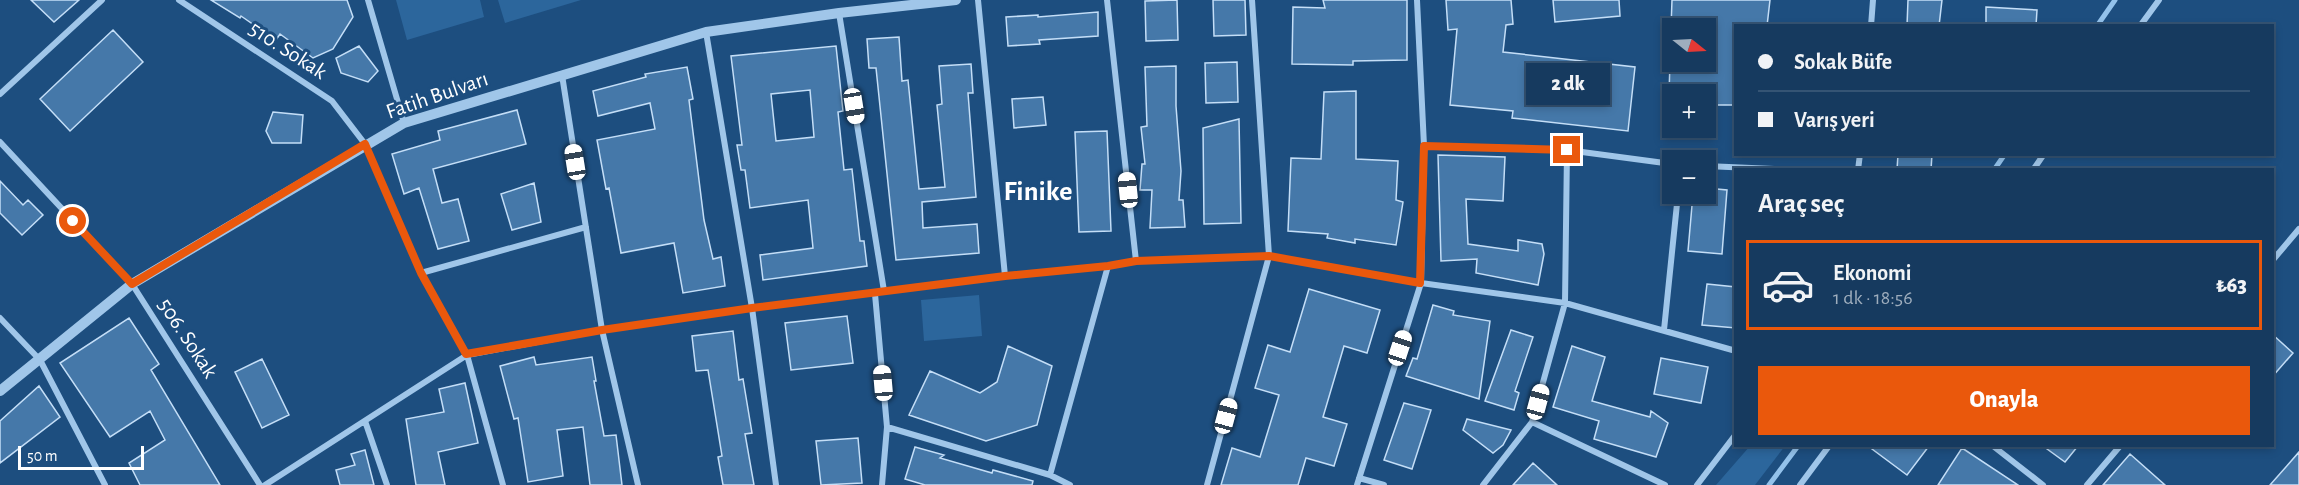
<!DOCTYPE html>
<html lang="tr">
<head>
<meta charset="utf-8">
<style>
	:root { --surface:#163a5f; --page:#1f4165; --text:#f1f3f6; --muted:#9eadbd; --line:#355474; --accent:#ea580c }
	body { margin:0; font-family:"Alegreya Sans",sans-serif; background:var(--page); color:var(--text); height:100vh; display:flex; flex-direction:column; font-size:22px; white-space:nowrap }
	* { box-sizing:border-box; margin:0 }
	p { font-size:20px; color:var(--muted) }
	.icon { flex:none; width:33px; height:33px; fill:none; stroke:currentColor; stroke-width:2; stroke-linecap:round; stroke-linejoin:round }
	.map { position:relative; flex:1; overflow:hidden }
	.sheet { position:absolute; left:1734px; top:168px; width:540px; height:279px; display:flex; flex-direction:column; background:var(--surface); border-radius:0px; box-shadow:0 3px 9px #0003,0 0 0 2px var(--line) }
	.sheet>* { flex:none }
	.banner { position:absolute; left:1734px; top:24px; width:540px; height:132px; border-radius:0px; box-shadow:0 3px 9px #0003,0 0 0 2px var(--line); display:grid; align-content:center; height:132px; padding:0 24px; background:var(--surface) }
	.needle { width:39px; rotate:108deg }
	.controls { position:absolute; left:1662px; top:18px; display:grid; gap:12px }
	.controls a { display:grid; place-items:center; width:54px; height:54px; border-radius:0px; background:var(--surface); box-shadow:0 3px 9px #0003,0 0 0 2px var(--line); font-size:30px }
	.scale { position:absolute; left:18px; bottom:15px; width:126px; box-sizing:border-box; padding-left:6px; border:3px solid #fff; border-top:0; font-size:16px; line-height:21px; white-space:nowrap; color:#fff; -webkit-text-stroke:4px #1d4e7f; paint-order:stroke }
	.end { position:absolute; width:27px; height:27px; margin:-14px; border:8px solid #ea580c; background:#fff; box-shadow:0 0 0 3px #fff }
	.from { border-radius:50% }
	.bubble { position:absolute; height:42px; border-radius:0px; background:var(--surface); box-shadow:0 3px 9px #0003,0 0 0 2px var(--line); font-size:20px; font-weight:800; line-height:42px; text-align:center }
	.car { position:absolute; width:18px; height:36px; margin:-18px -9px; border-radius:8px; box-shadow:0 0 4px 2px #0007; background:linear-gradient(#fff 24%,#345 0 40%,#fff 0 76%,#345 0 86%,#fff 0) }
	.banner b { display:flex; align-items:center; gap:21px; height:57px; font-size:22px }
	.banner b+b { border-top:2px solid var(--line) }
	.banner i { width:15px; height:15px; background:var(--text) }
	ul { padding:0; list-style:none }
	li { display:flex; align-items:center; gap:18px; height:90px; margin:0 12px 9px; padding:0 12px; border:3px solid var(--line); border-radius:0px }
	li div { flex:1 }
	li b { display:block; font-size:22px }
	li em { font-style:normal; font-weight:800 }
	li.selected { border-color:var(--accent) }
	li>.icon { width:54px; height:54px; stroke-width:1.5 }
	h2 { padding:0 24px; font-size:27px; line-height:72px }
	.action { display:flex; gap:12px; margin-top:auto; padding:12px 24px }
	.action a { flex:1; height:69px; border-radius:0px; background:var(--accent); color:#fff; font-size:24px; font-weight:800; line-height:69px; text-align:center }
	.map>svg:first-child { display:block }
	.green { fill:#2c669c }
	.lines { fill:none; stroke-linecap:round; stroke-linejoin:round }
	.stream { stroke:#93c2eb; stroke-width:5 }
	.building { fill:#4578a9; stroke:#c4def7; stroke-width:1.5; fill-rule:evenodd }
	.minor { stroke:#a0c6e9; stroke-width:6 }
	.tertiary { stroke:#a0c6e9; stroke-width:10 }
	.route { stroke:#ea580c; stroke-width:8 }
	.labels { text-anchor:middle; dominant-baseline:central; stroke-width:6; stroke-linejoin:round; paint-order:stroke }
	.street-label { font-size:22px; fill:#fff; stroke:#1d4e7f }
	.district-label { font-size:28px; font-weight:bold; fill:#fff; stroke:#1d4e7f }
</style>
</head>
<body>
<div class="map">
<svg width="2299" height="485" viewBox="0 0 2299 485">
	<rect width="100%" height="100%" fill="#1d4e7f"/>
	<path class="green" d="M396,0H480L484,17L407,40Z
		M498,0H581L505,23Z
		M979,295L982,336L924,341L921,300Z
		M1750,446H1785L1755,485H1716Z"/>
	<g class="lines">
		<path class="stream" d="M2097,26L2115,0
			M1994,170L2005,154
			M1769,485L1798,446"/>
	</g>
	<path class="building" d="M31,0H79L54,22Z
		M211,0H347L353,17L333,49L313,58L280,34L276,40L241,16L240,18Z
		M1177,0L1178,40L1146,41L1145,1Z
		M1213,0H1245L1246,35L1214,36Z
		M1323,0H1407V60L1353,61V65L1292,64L1293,7L1325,8Z
		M1446,0H1511L1513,24L1506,25L1503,52L1635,67L1628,131L1512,118L1513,111L1450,105L1457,29L1448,30Z
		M1553,0H1619L1620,16L1555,22Z
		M1672,0H1770L1767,26H1736V105H1706V94H1669L1670,62H1706V28H1671Z
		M1908,0H1942L1939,26H1907Z
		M1986,7L2037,10L2036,26H1986Z
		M1098,12V36L1039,40L1040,44L1008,46L1006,17L1038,15V17Z
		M113,30L143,62L70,131L40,99Z
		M899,37L902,81L908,80L919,189L945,187L937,105L942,104L939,66L971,64L973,93H968L976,197L922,202L923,228L977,224L979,253L896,260L876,68H869L867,39Z
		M359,46L378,71L368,82L341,73L336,58Z
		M836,46L843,111L838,112L844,170L852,169L860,241H864L867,266L763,280L760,255L813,248L808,200L750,208L745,170H741L737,145H742L731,56ZM810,90L814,137L776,141L771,94Z
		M1237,62L1238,102L1206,103L1205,63Z
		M1176,66V106L1181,171L1179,200H1183L1185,227L1150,228L1152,190H1140L1142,164H1145L1141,127L1147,126L1145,67Z
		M687,67L693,99L689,100L704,220L713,259L721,257L725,286L683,293L674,243L621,253L609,188L606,189L597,140L655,129L650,103L598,116L593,91L646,77L645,74Z
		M1356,91V159L1398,161L1396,200L1403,202L1396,245L1355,239V243L1327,238L1328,234L1288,231L1291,158L1321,159L1324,92Z
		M1043,97L1046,125L1014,128L1012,99Z
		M517,110L526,144L433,169L442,203L458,199L469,241L438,249L419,188L404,194L392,154L440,140L438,131Z
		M273,112L303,115L301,143H272L266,131Z
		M1239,119L1241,223L1204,224L1203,128Z
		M1107,131L1111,231L1079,232L1075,132Z
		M1898,154H1932L1931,170H1897Z
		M1438,155L1505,157L1503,201L1466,199L1468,244L1518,251V240L1542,244L1544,254L1538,285L1476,273L1477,259L1441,261Z
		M0,181L23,205L28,200L43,215L22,235L0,213Z
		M534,183L541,222L512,230L501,194Z
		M1706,188L1727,190L1722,254L1688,251L1693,194H1706Z
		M1707,284L1736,287V328L1702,325Z
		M1309,289L1380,310L1367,353L1344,346L1323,417L1347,424L1334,466L1306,458L1298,485H1221L1232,448L1260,457L1279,395L1255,388L1268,345L1290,352Z
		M1433,305L1454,311L1453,315L1490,321L1479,399L1406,376L1413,358L1417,359Z
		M847,316L853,363L791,370L785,323Z
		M129,318L159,364L151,370L220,485H140L129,463L165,440L150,411L110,437L60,363Z
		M1511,330L1533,337L1515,391L1519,393L1514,410L1485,401Z
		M733,331L739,380L743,379L752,433L745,434L754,485H723L718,457L722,456L708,370L696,371L692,336Z
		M2272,334L2293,353L2272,377Z
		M1008,346L1052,366L1037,425L986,441L909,415L930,371L980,393L997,382Z
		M1572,346L1605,357L1592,401L1650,417L1651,411L1668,423L1656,457L1594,439L1599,421L1553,407Z
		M534,357L536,365L592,357L596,381H594L604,436L616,435L622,485H590L583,427L557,430L563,476L528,482L518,418L514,419L500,366Z
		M1661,358L1708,367L1701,403L1654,394Z
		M262,359L289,415L262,428L235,372Z
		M465,383L478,443L438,452L445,485H416L406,419L444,412L439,389Z
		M39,386L60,417L0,463V421Z
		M1404,403L1431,410L1412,469L1384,460Z
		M1467,419L1511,430L1503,445L1493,453L1463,430Z
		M858,438L862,483L821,485L816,441Z
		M1868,446H1929L1907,475Z
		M2043,446H2078L2065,462Z
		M915,447L944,455L940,458L992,473L993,470L1033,481L1032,485H925L905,479Z
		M1962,448L2018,485H1938Z
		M365,450L374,485H340L336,470L355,465L351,454Z
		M2299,452V485H2270Z
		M2130,454L2165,485H2103Z
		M1533,463L1557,485H1513Z"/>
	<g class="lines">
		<path class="minor" d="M179,0L332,101L365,144L421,273L467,355L503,485
			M368,0L404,123
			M978,0L1005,276
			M1107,0L1136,261
			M839,13L884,291
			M1871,26L1873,0
			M2140,26L2159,0
			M706,32L752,308L776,485
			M562,75L602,330L638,485
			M0,94L102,0
			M0,142L132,284L260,485
			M1424,146L1567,150L1672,164
			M1706,166L1796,170
			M1858,170L1860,154
			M2033,170L2044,154
			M2272,261L2299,229
			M421,273L586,227
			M875,294L887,427L882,485
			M0,318L40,360L105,485
			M1664,330L1678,194
			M365,421L387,485
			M1532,422L1665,485
			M887,427L1050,475L1070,485
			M1993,446L2043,485
			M1050,475L1108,266
			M1359,478L1384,485
			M265,485L467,355L602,330L752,308L1005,276L1108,266L1136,261L1269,256L1421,283L1565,303L1736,351
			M1207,485L1269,256L1252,0
			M1357,485L1421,283L1424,146L1417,0
			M1483,485L1532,422L1565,303L1567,150
			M1697,485L1736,434
			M1800,485L1829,446
			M2087,485L2120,446"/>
		<path class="tertiary" d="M0,391L132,284L404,123L706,32L839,13L956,0"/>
	</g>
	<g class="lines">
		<path class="route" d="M73,221L132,284L365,144L421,273L466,354L602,330L752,308L1005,276L1108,266L1136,261L1269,256L1420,283L1424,146L1567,150"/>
	</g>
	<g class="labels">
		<g class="street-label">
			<text transform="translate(288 50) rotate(33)">510. Sokak</text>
			<text transform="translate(437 95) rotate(-19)">Fatih Bulvarı</text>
			<text transform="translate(188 338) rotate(57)">506. Sokak</text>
		</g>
		<g class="district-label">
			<text x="1038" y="192">Finike</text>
		</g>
	</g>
</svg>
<div class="controls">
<a><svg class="needle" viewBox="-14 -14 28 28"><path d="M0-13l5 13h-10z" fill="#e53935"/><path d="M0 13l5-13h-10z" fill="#9eadbd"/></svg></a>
<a>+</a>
<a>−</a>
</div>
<div class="scale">50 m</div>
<i class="end from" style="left:73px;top:221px"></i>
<i class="end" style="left:1567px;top:150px"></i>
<div class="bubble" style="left:1526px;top:63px;width:84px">2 dk</div>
<i class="car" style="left:854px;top:106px;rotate:171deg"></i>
<i class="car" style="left:575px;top:162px;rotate:351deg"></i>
<i class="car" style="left:1128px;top:190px;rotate:354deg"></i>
<i class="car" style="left:1400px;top:348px;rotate:18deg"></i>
<i class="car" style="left:883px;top:383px;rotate:355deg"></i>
<i class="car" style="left:1538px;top:402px;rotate:15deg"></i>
<i class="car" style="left:1226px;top:416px;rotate:15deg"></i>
<div class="banner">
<b><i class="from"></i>Sokak Büfe</b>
<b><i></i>Varış yeri</b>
</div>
<section class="sheet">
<h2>Araç seç</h2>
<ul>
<li class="selected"><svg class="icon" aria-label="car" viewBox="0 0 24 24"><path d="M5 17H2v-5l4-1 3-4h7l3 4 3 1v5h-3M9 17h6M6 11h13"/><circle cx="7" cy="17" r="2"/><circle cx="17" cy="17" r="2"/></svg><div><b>Ekonomi</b><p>1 dk · 18:56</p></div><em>₺63</em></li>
</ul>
<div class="action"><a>Onayla</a></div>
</section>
</div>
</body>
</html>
